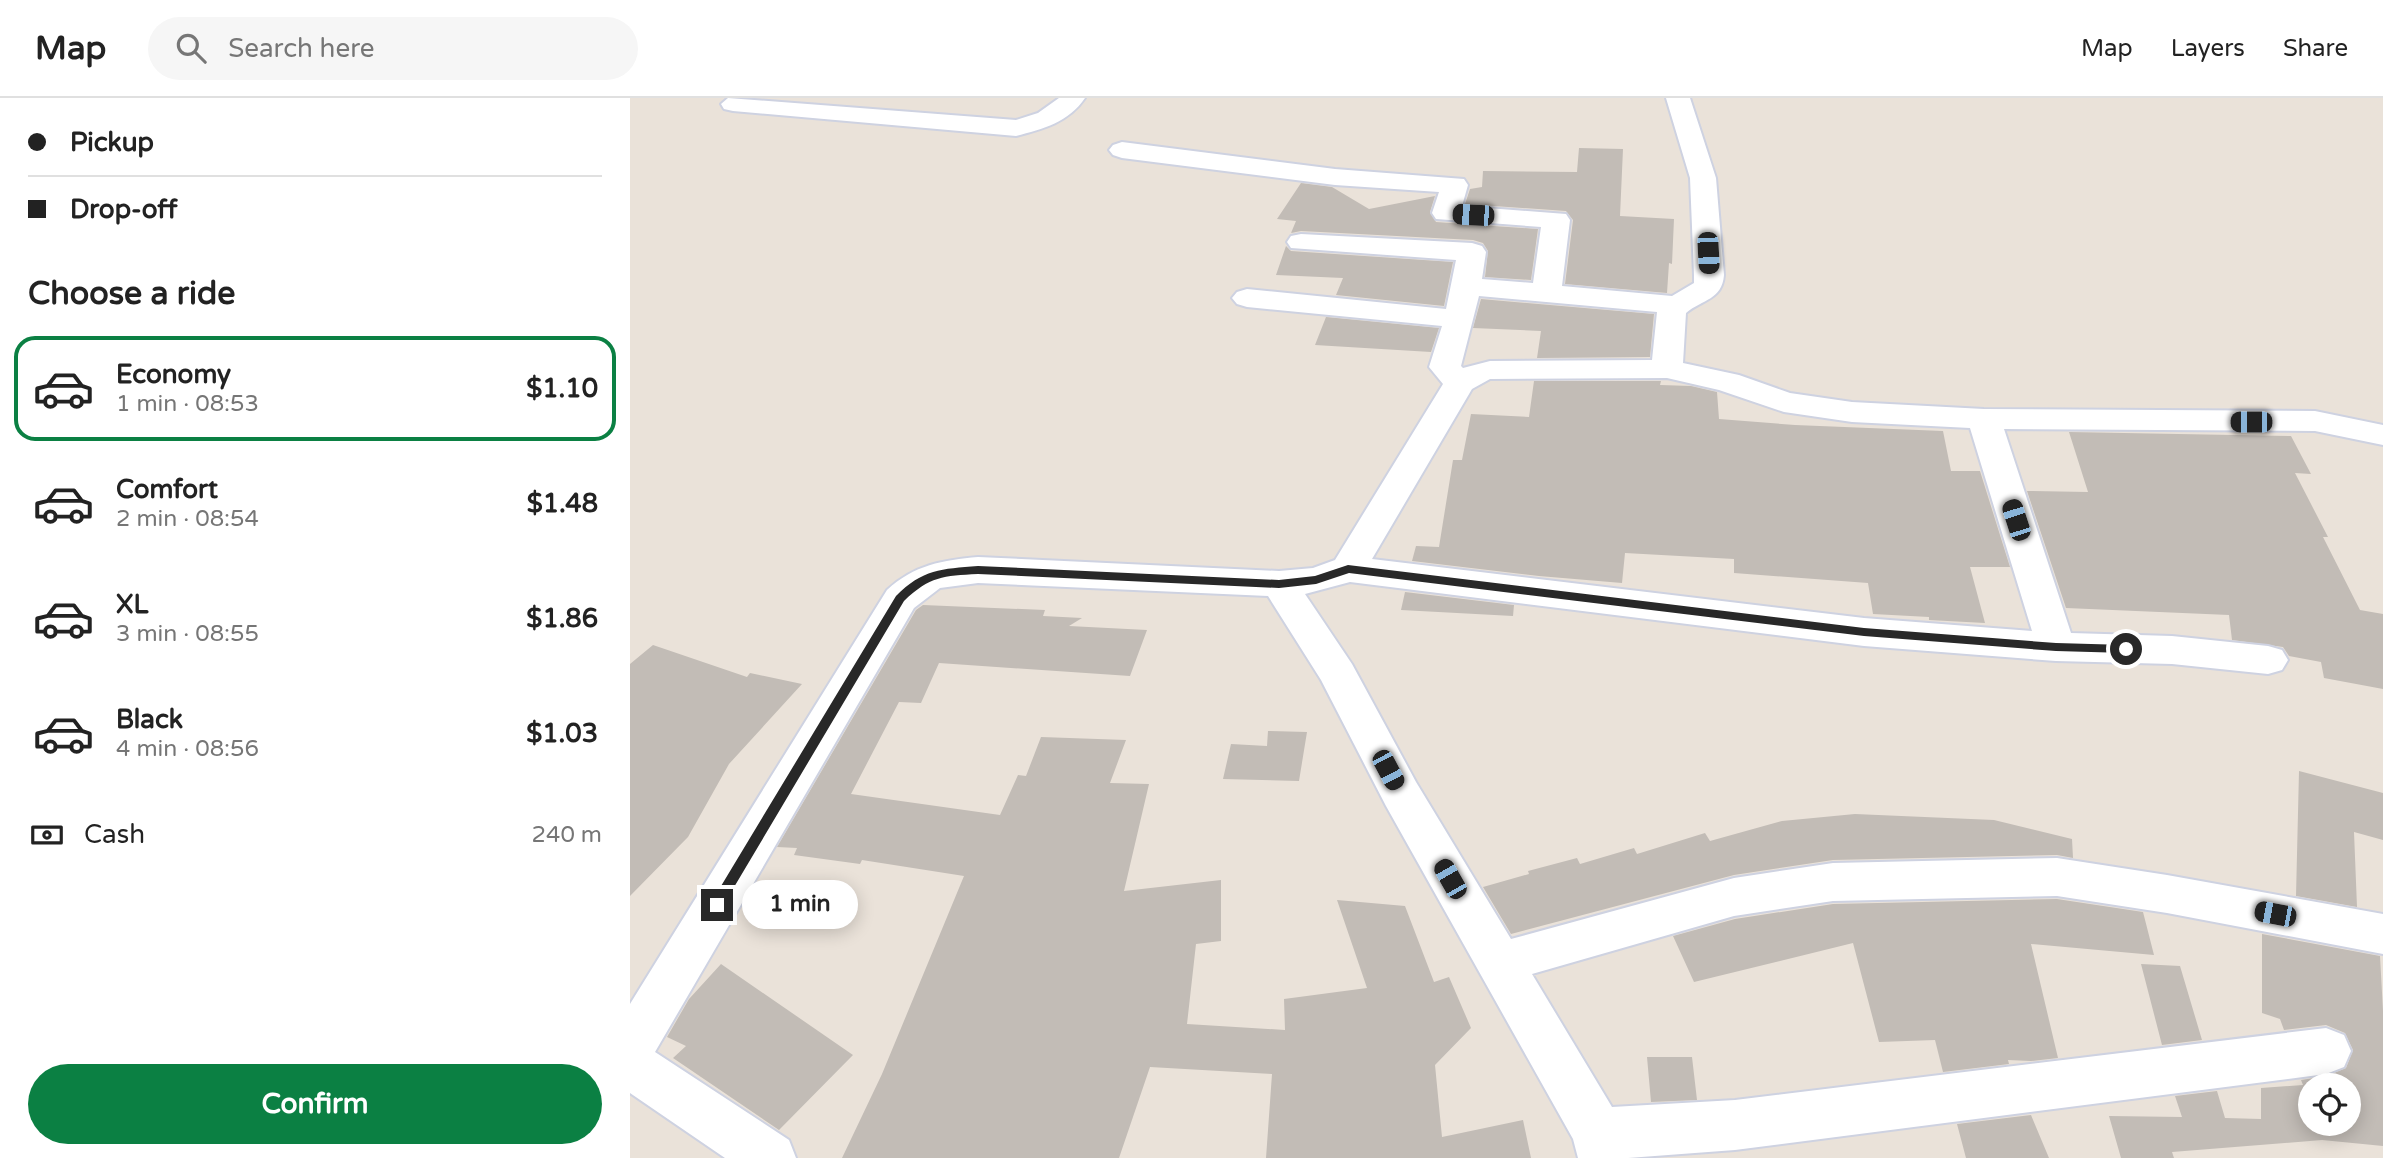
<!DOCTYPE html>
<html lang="en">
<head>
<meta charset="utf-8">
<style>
	:root { --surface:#fff; --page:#f6f6f6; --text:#222; --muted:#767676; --line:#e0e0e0; --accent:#0b8043 }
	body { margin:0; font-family:"Varela Round",sans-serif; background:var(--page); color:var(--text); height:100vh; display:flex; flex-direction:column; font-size:26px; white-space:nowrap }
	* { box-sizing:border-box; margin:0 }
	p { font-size:23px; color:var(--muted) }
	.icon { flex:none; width:38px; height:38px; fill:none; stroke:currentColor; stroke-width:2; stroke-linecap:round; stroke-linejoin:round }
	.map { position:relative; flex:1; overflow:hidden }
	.drawer { display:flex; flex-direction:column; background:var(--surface); width:630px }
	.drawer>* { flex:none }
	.top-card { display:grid; align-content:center; height:154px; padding:0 28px; background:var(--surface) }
	.fabs { position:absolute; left:1668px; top:975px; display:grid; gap:14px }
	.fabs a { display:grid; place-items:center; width:63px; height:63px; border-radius:50%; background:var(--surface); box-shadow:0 4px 18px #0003; font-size:35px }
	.end { position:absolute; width:32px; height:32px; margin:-16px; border:9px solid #282828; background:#fff; box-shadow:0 0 0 4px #fff }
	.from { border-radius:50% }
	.bubble { position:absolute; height:49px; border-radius:24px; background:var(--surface); box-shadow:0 4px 18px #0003; font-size:23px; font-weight:800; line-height:49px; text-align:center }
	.car { position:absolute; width:21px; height:42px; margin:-21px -10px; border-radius:9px; box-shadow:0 0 5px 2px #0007; background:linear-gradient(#222 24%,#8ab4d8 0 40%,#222 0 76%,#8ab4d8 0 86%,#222 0) }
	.top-card b { display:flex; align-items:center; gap:24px; height:66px; font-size:26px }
	.top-card b+b { border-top:2px solid var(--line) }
	.top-card i { width:18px; height:18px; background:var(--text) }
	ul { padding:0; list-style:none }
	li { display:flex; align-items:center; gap:21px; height:105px; margin:0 14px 10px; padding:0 14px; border:4px solid transparent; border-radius:21px }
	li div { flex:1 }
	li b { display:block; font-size:26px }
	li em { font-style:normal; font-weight:800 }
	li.selected { border-color:var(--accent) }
	li>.icon { width:63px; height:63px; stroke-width:1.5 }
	h2 { padding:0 28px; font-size:32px; line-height:84px }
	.pay { display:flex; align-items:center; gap:18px; height:77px; padding:0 28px; font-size:26px }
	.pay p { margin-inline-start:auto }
	.cta { display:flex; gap:14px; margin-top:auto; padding:14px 28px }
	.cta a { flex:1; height:80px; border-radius:42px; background:var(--accent); color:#fff; font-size:28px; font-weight:800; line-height:80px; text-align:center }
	header { display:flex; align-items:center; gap:42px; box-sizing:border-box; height:98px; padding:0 35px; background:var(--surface); border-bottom:2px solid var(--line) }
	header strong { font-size:33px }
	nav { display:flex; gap:38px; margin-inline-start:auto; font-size:24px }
	.search { width:490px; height:63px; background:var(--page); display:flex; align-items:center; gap:18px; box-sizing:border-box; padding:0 24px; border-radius:38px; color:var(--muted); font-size:26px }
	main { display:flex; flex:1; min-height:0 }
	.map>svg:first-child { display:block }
	.building { fill:#c2bcb6; fill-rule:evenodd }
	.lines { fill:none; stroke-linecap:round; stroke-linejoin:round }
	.street-casing { stroke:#ced2e1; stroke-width:4 }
	.street { fill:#fff; fill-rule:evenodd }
	.route { fill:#282828 }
</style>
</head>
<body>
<header>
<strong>Map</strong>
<div class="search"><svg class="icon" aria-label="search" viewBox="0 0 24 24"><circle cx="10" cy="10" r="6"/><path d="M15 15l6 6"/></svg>Search here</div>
<nav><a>Map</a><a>Layers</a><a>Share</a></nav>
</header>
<main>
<section class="drawer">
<div class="top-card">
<b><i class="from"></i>Pickup</b>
<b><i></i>Drop-off</b>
</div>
<h2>Choose a ride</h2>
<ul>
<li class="selected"><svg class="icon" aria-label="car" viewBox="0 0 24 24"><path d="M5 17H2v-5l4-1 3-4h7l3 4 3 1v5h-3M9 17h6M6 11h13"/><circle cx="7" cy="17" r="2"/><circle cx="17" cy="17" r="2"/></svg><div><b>Economy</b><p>1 min · 08:53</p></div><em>$1.10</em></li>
<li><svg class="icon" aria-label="car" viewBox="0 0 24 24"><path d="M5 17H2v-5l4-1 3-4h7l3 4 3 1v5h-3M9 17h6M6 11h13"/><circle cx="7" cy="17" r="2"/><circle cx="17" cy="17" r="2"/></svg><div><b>Comfort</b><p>2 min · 08:54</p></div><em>$1.48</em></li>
<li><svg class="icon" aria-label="car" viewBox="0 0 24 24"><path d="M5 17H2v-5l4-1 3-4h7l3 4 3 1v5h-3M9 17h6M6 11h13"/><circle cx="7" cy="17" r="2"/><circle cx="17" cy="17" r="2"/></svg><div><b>XL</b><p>3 min · 08:55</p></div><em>$1.86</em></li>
<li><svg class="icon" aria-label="car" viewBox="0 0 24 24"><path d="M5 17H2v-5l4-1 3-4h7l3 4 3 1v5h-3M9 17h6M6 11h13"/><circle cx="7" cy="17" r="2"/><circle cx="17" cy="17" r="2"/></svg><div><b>Black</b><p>4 min · 08:56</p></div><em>$1.03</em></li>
</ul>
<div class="pay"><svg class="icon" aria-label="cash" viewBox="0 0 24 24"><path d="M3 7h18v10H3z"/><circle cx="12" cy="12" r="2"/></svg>Cash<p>240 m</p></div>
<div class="cta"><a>Confirm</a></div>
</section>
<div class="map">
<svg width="1753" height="1060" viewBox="0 0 1753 1060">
	<rect width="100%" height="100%" fill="#eae2d9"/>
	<path class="building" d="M949,50L993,51L990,118L1044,121L1042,166L1039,165L1037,195L935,186L943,122L936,113L835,106L840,91L852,89L853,73L947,74Z
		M671,85L702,89L739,111L805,98L800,114L806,124L908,131L901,182L855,179L858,153L853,145L843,142L671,133L661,135L666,123L647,121Z
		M656,148L661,153L823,164L814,208L706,197L713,180L646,177Z
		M851,201L1024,216L1020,259L907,260L911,233L843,230Z
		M696,219L809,230L801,254L685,247Z
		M904,283H1031L1030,287L1061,288L1087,294L1089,321L1165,327L1313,333L1321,373H1350L1380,469H1340L1355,525L1299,522V519L1243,516L1238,485L1104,475V461L995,455L992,485L909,478L782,463L786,448L809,449L823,362H832L841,316L899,319Z
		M1439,334L1661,338L1681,376L1665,375L1698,439H1693L1730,512L1753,516V591L1694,580L1691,564L1659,558L1653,549L1602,542L1599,517L1436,510L1397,393L1458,394Z
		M775,494L884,507L883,518L771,512Z
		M293,507L415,512L413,518L452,520L439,528L517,532L500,578L309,565L291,605L269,604L221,696L370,717L388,677L396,678L411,639L496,642L480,685L519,686L494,793L591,782V843L566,846L557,926L655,932L654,901L737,890L707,802L775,808L804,884L819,879L841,930L805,967L812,1039L893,1022L901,1060H636L642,976L520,969L489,1060H212L252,976L334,778L232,762L230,766L164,757L167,750L147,749L286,512Z
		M23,547L117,579L120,575L172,586L99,666L58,739L0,798V566Z
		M638,633L677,634L669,683L593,681L601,646L637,648Z
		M1669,673L1753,695V742L1724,734L1727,809L1666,798Z
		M1225,716L1364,722L1442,741L1443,760L1427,757L1203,762L1104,777L881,836L853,789L899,776L898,773L947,760L950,766L1004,750L1007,756L1075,735L1080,743L1152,723Z
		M1427,801L1513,814L1524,857L1401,846L1428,960L1401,963L1378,962L1379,966L1313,974L1305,942L1249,944L1223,845L1064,884L1043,838L1105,821L1203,806Z
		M1632,836L1750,858L1753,913V1048L1692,1042L1542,1054L1544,1060H1491L1479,1018L1552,1019L1545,998L1587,993L1595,1020L1631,1021V990L1673,987L1671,982L1697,978L1716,970L1723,952L1715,935L1696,927L1654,932L1650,921L1632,915ZM1680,987H1718V1026H1680Z
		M91,866L223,957L149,1032L43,960L56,948L37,939L59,901Z
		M1511,866L1550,868L1572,942L1532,947Z
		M1017,959H1062L1067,1002L1021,1004Z
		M1401,1017L1419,1060H1336L1327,1026Z"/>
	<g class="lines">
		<g class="street-casing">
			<path id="street" d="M98,0L386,22L408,15L429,0H455C439,24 413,31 386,38L103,13L94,11L91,6Z
				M1036,0H1060L1086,80L1094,177C1092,202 1073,201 1056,215L1053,265L1109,277L1160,295L1222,304L1354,311L1685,313L1753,327V347L1685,333L1374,331L1441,535L1542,538L1638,548L1652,552L1658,562L1652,572L1638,576L1542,566L1426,563L1234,548L720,484L675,496L722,566L786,684L881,841L1104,780L1203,765L1427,760L1537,777L1753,816V856L1537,815L1427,798L1203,803L1104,818L902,876L982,1009L1105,1002L1696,930L1714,937L1721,953L1714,969L1696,976L1105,1052L998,1060H948L943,1041L756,708L691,582L638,498L348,485L310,490L284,510L25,954L159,1042L166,1060H95L0,995V906L257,492C284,467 313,462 348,459L649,473L683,470L705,462L813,286L799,269L812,228L617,209L607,206L602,200L607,194L617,191L816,211L826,162L661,150L657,144L661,138L671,136L842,145L852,148L856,154L852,181L903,185L911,129L806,121L802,115L809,94L705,87L492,60L483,57L479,52L483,47L492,44L705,71L834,81L838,87L832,108L936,116L940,122L932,188L1042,198L1064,185V177L1060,80ZM849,198L1027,214L1022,262L860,263L833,270L831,268ZM1037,280L1089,292L1154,314L1222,324L1340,330L1402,533L1234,520L742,461L842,291L860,281Z"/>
		</g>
		<use href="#street" class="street"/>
	</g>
	<path class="route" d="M718,467L1234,530L1426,545L1496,547L1501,551L1496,555L1426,553L1234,538L719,475L686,486L649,490L348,476C313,478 300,478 274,503L91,811H82V803L266,498C293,471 311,471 348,468L649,482L685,478Z"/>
</svg>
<div class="fabs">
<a><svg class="icon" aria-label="locate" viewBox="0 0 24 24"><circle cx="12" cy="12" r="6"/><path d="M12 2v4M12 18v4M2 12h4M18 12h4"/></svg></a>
</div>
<i class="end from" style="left:1496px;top:551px"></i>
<i class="end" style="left:87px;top:807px"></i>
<div class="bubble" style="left:112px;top:782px;width:116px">1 min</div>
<i class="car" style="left:843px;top:117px;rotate:273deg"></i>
<i class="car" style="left:1078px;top:155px;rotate:177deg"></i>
<i class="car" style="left:1621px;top:324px;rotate:270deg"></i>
<i class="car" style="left:1386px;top:422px;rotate:342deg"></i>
<i class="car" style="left:758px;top:672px;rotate:152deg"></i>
<i class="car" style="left:820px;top:781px;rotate:330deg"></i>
<i class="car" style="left:1645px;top:816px;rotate:281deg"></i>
</div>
</main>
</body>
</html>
